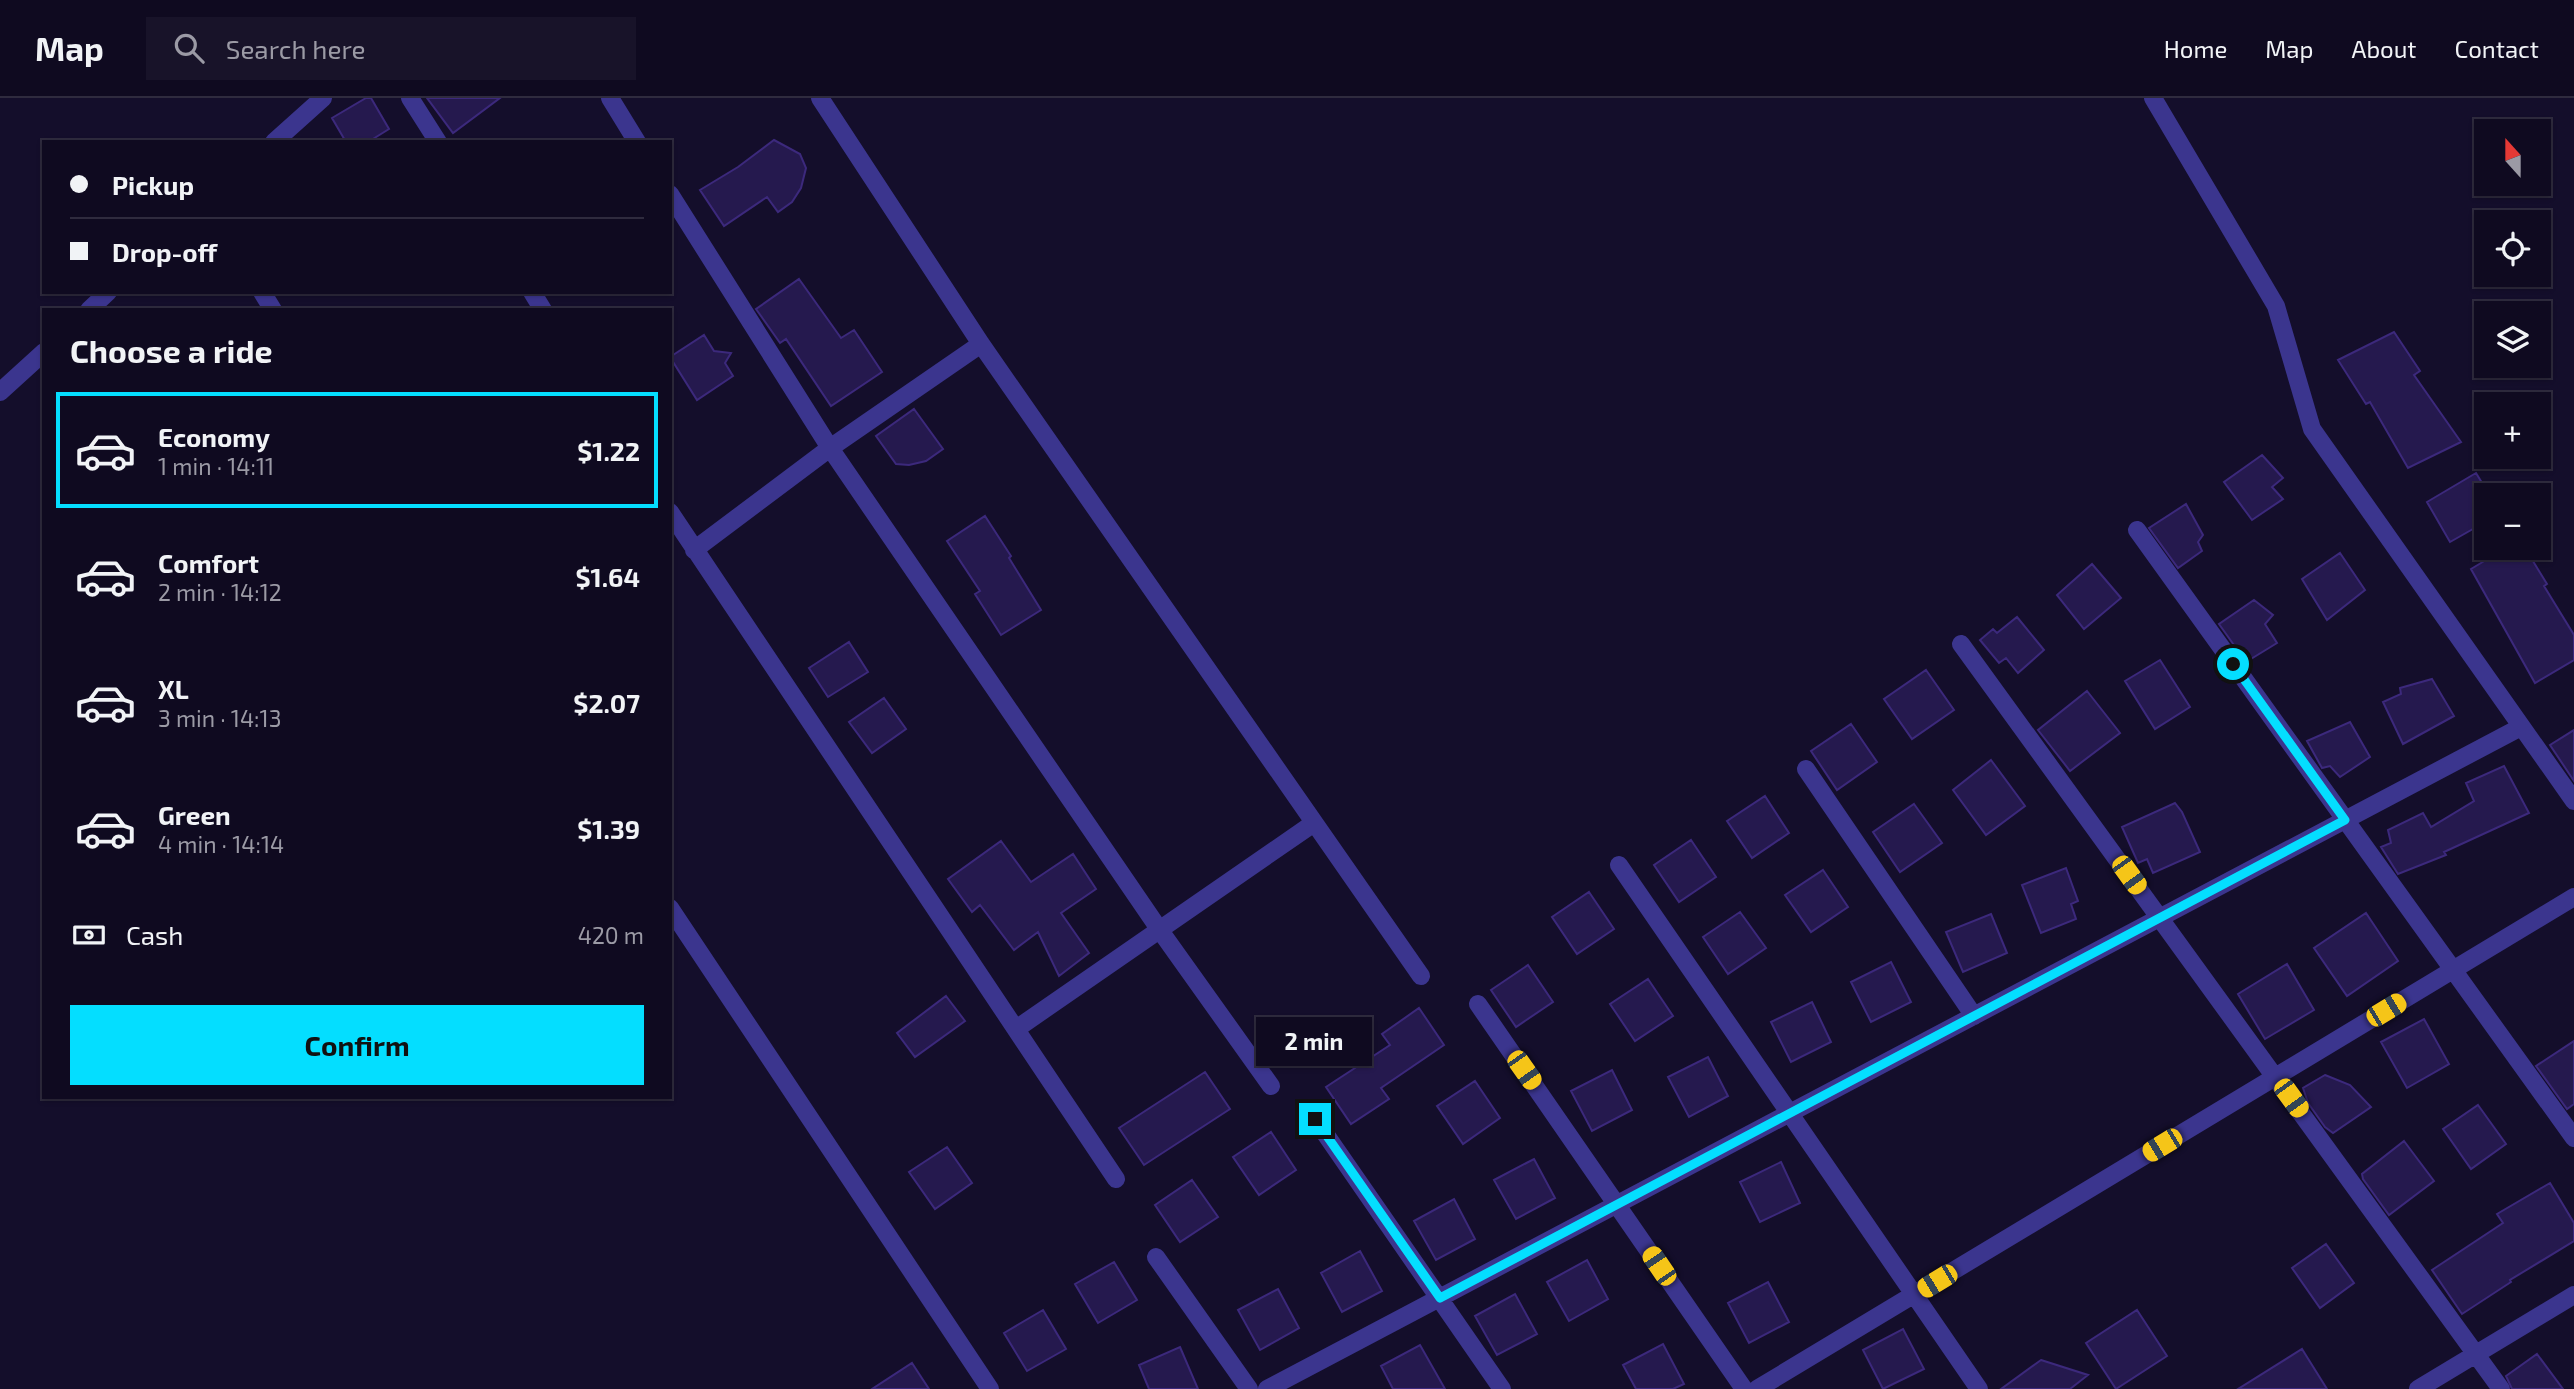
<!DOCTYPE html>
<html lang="en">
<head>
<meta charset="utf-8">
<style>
	:root { --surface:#0f0a20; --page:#181329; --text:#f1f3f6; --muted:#9b9aa5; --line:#2f2b3e; --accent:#04deff }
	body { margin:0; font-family:"Exo 2",sans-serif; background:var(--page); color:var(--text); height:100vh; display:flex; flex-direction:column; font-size:26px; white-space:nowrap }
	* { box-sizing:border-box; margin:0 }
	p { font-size:23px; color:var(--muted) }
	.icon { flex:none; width:38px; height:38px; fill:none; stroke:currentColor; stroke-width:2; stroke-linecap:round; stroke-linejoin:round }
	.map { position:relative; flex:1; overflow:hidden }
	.drawer { position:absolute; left:42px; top:210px; width:630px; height:791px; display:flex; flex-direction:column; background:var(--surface); border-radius:0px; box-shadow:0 2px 5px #0004,0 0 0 2px var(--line) }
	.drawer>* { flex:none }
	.guide { position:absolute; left:42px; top:42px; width:630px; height:154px; border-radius:0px; box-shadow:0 2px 5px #0004,0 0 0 2px var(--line); display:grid; align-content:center; height:154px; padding:0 28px; background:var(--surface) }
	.needle { width:46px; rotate:339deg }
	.fabs { position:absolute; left:2474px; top:21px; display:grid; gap:14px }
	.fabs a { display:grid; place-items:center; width:77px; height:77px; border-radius:0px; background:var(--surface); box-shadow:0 2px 5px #0004,0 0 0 2px var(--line); font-size:35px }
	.end { position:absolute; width:32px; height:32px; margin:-16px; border:9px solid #04deff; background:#111; box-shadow:0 0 0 4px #111 }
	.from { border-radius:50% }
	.bubble { position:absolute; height:49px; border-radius:0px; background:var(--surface); box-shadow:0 2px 5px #0004,0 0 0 2px var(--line); font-size:23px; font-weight:700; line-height:49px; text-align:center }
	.car { position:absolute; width:21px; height:42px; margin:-21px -10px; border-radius:9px; box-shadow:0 0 5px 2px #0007; background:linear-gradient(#f5c518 24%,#345 0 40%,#f5c518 0 76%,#345 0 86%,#f5c518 0) }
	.guide b { display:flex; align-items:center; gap:24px; height:66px; font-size:26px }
	.guide b+b { border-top:2px solid var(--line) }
	.guide i { width:18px; height:18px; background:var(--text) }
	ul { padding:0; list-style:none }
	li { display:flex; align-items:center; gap:21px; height:116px; margin:0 14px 10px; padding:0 14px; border:4px solid transparent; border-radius:0px }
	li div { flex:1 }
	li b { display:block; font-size:26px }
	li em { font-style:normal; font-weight:700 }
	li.current { border-color:var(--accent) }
	li>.icon { width:63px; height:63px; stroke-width:1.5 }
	h2 { padding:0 28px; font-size:32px; line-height:84px }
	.pay { display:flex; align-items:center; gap:18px; height:77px; padding:0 28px; font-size:26px }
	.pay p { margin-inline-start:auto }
	.button { display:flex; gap:14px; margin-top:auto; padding:14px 28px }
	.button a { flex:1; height:80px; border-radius:0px; background:var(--accent); color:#111; font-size:28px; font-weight:700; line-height:80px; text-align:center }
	header { display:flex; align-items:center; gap:42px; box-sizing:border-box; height:98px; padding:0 35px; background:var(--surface); border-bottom:2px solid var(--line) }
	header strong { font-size:33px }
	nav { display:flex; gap:38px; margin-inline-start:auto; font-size:24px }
	.search { width:490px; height:63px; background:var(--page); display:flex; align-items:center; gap:18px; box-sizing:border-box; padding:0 24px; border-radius:0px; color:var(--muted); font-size:26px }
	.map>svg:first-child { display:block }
	.building { fill:#25194e; stroke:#3c297c; stroke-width:2 }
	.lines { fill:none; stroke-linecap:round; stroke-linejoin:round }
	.minor { stroke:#3b358e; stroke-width:18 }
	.tertiary { stroke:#3b358e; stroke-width:18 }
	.route { stroke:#04deff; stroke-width:9 }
</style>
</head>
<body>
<header>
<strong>Map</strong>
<div class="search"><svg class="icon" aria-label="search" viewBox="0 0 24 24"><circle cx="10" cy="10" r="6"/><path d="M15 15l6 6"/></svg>Search here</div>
<nav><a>Home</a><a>Map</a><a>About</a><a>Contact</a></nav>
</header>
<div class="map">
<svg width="2574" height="1291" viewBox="0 0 2574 1291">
	<rect width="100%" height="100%" fill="#140e2b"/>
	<path class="building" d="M366,0H371L389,31L368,44H346L332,20Z
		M427,0H500L453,35Z
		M774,42L800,56L806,70L801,90L792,104L778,114L767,99L724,128L700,92L738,69Z
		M799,181L841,240L854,232L882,274L831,308L786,241L780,245L756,211Z
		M2394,234L2420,273L2414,277L2461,344L2408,370L2370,304L2366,306L2338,262Z
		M704,237L714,253L731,255L725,265L733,278L697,302L670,259Z
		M914,311L943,351L926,363L909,367L896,366L876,338Z
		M2262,357L2283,380L2272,389L2283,401L2252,422L2224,384Z
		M2476,375L2487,393V423L2450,444L2427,404Z
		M2186,406L2203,437L2198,444L2202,453L2178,470L2149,430Z
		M985,418L1011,458L1009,460L1041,512L1001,537L975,496L980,493L947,443Z
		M2506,450H2525L2547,486L2544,488L2574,537V562L2535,585L2471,471Z
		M2340,455L2365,492L2327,522L2302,481Z
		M2092,466L2121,500L2084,531L2057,497Z
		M2254,502L2273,517L2265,526L2277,545L2246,564L2219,526Z
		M2017,519L2044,552L2018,575L2006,560L1999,565L1980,542L1993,531L1997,535Z
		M849,544L868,574L828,599L809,570Z
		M2160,562L2190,609L2155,631L2125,583Z
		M1926,572L1954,612L1912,641L1884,601Z
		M2432,581L2454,618L2403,646L2383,604L2401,596L2400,590Z
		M2087,593L2120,635L2070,673L2038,632Z
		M884,600L906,631L872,655L849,624Z
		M2350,624L2370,659L2340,679L2330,668L2322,670L2307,643Z
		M1851,626L1877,664L1837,692L1811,653Z
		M2574,632V683L2550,647Z
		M1991,662L2025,708L1986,737L1953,692Z
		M2504,668L2529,715L2444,754L2446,757L2398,776L2381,749L2391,745L2388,732L2423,715L2431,729L2474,703L2466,685Z
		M1765,698L1789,735L1752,760L1727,723Z
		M2175,705L2182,714L2200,754L2153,775L2147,761L2138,765L2122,729Z
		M1914,706L1942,745L1900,774L1873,734Z
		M1691,742L1716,779L1679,804L1654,767Z
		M1001,743L1031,784L1073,756L1096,791L1061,815L1089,855L1059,878L1038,834L1014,852L980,807L972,814L948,781Z
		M2066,770L2078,803L2071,806L2076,821L2041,835L2022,787Z
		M1823,772L1848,809L1811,834L1785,797Z
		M1589,794L1614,831L1577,856L1552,819Z
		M1740,814L1766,850L1728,876L1703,839Z
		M2366,815L2398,863L2347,898L2314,850Z
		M1991,816L2007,855L1963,874L1946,834Z
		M1891,864L1911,904L1871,924L1851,884Z
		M2287,866L2314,912L2265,941L2238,896Z
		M1528,867L1553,904L1516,929L1491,892Z
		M1648,881L1673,918L1635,943L1610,906Z
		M946,898L965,923L915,959L897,935Z
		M1812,904L1831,944L1791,964L1771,924Z
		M1419,910L1444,947L1381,990L1389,1001L1351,1026L1326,989L1390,947L1382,936Z
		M2424,921L2449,966L2407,990L2381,944Z
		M2574,943V1006L2567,1011L2536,968Z
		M1708,959L1728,998L1689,1019L1668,979Z
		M1612,972L1632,1012L1592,1033L1571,993Z
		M1205,974L1230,1011L1144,1067L1119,1030Z
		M2325,977L2350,987L2371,1009L2333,1035L2325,1029L2308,1005L2303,990Z
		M1475,983L1500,1020L1463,1046L1437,1008Z
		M2478,1007L2506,1046L2471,1071L2443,1031Z
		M1271,1034L1296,1072L1259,1097L1233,1059Z
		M2404,1043L2434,1083L2389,1117L2363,1081L2362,1076Z
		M947,1049L972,1085L935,1111L909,1074Z
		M1534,1061L1555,1100L1516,1121L1494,1082Z
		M1781,1064L1800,1105L1760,1124L1740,1084Z
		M1192,1082L1218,1119L1180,1144L1155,1107Z
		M2550,1085L2574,1125V1143L2510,1182L2511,1184L2462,1216L2432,1172L2503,1125L2497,1116Z
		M1454,1101L1475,1141L1436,1162L1414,1123Z
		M2326,1146L2354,1185L2320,1210L2292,1170Z
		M1360,1153L1382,1193L1342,1214L1321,1175Z
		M1587,1162L1608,1201L1569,1223L1547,1184Z
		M1114,1164L1137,1202L1098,1225L1075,1186Z
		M1768,1184L1789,1224L1749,1245L1728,1205Z
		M1278,1191L1299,1230L1260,1252L1238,1212Z
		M1515,1196L1537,1236L1497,1257L1475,1218Z
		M1043,1212L1066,1251L1027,1273L1004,1235Z
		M2137,1212L2167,1258L2116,1291L2086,1245Z
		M1903,1231L1924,1271L1883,1291L1863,1252Z
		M1663,1246L1684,1286L1673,1291H1636L1623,1267Z
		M1420,1247L1445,1291H1393L1381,1268Z
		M1180,1249L1198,1291H1149L1139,1267Z
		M2302,1251L2327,1291H2238Z
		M2537,1256L2563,1291H2512L2506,1278Z
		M2041,1262L2088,1277L2070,1291H2001Z
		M912,1265L929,1291H872Z"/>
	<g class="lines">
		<path class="minor" d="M410,0L438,44
			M610,0L637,44
			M820,0L981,246L1421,878
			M2153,0L2276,208L2312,331L2574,703
			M670,96L830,350L1159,831L1271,988
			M262,194L273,212
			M532,194L543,212
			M670,414L1116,1081
			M2137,432L2574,1040
			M694,452L830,350L981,246
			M1961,546L2501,1291
			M1806,671L1974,918
			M1619,767L1979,1291
			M670,810L990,1291
			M1478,906L1744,1291
			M1016,931L1314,725
			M1315,1021L1502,1291
			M1156,1159L1249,1291
			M1267,1291L2521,629
			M1757,1291L2574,799
			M2418,1291L2574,1197"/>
		<path class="tertiary" d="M274,44L323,0
			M89,212L108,194
			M0,294L44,254"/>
	</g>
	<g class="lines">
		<path class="route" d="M1315,1021L1440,1200L2345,722L2233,566"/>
	</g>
</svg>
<div class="fabs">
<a><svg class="needle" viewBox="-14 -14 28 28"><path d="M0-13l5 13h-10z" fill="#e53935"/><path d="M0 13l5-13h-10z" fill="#9b9aa5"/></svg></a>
<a><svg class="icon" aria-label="locate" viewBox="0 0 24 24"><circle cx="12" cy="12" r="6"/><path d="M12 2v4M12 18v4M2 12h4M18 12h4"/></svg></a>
<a><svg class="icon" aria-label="layers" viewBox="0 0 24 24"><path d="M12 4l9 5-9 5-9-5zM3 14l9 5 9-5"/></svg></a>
<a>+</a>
<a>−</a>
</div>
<i class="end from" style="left:2233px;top:566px"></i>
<i class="end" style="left:1315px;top:1021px"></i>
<div class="bubble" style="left:1256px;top:919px;width:116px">2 min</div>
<i class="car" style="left:2129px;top:777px;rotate:144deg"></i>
<i class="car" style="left:2386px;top:912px;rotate:59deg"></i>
<i class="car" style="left:1524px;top:972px;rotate:145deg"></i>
<i class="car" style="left:2291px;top:1000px;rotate:144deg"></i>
<i class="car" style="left:2162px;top:1047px;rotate:239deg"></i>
<i class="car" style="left:1659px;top:1168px;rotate:326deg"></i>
<i class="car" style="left:1937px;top:1183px;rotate:239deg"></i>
<div class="guide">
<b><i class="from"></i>Pickup</b>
<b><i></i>Drop-off</b>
</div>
<section class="drawer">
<h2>Choose a ride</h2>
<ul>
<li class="current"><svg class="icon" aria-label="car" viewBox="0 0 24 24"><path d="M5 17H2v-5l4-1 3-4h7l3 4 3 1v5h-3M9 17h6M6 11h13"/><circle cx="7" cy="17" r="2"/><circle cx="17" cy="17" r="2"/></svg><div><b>Economy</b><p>1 min · 14:11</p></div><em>$1.22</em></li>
<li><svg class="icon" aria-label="car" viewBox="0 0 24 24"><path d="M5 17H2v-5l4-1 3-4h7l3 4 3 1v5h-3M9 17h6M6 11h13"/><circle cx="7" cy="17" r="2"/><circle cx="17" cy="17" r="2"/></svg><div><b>Comfort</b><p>2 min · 14:12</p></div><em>$1.64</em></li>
<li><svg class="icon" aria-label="car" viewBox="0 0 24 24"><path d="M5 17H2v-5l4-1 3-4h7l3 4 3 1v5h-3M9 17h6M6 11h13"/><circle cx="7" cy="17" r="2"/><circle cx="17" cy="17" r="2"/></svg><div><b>XL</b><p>3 min · 14:13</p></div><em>$2.07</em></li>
<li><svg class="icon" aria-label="car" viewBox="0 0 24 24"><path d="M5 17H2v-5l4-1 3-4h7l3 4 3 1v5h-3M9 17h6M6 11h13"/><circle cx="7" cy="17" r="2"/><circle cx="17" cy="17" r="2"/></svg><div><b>Green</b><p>4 min · 14:14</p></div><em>$1.39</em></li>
</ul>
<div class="pay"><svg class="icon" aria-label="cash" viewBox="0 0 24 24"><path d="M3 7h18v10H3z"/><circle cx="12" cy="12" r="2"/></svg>Cash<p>420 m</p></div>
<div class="button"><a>Confirm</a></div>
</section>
</div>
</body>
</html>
